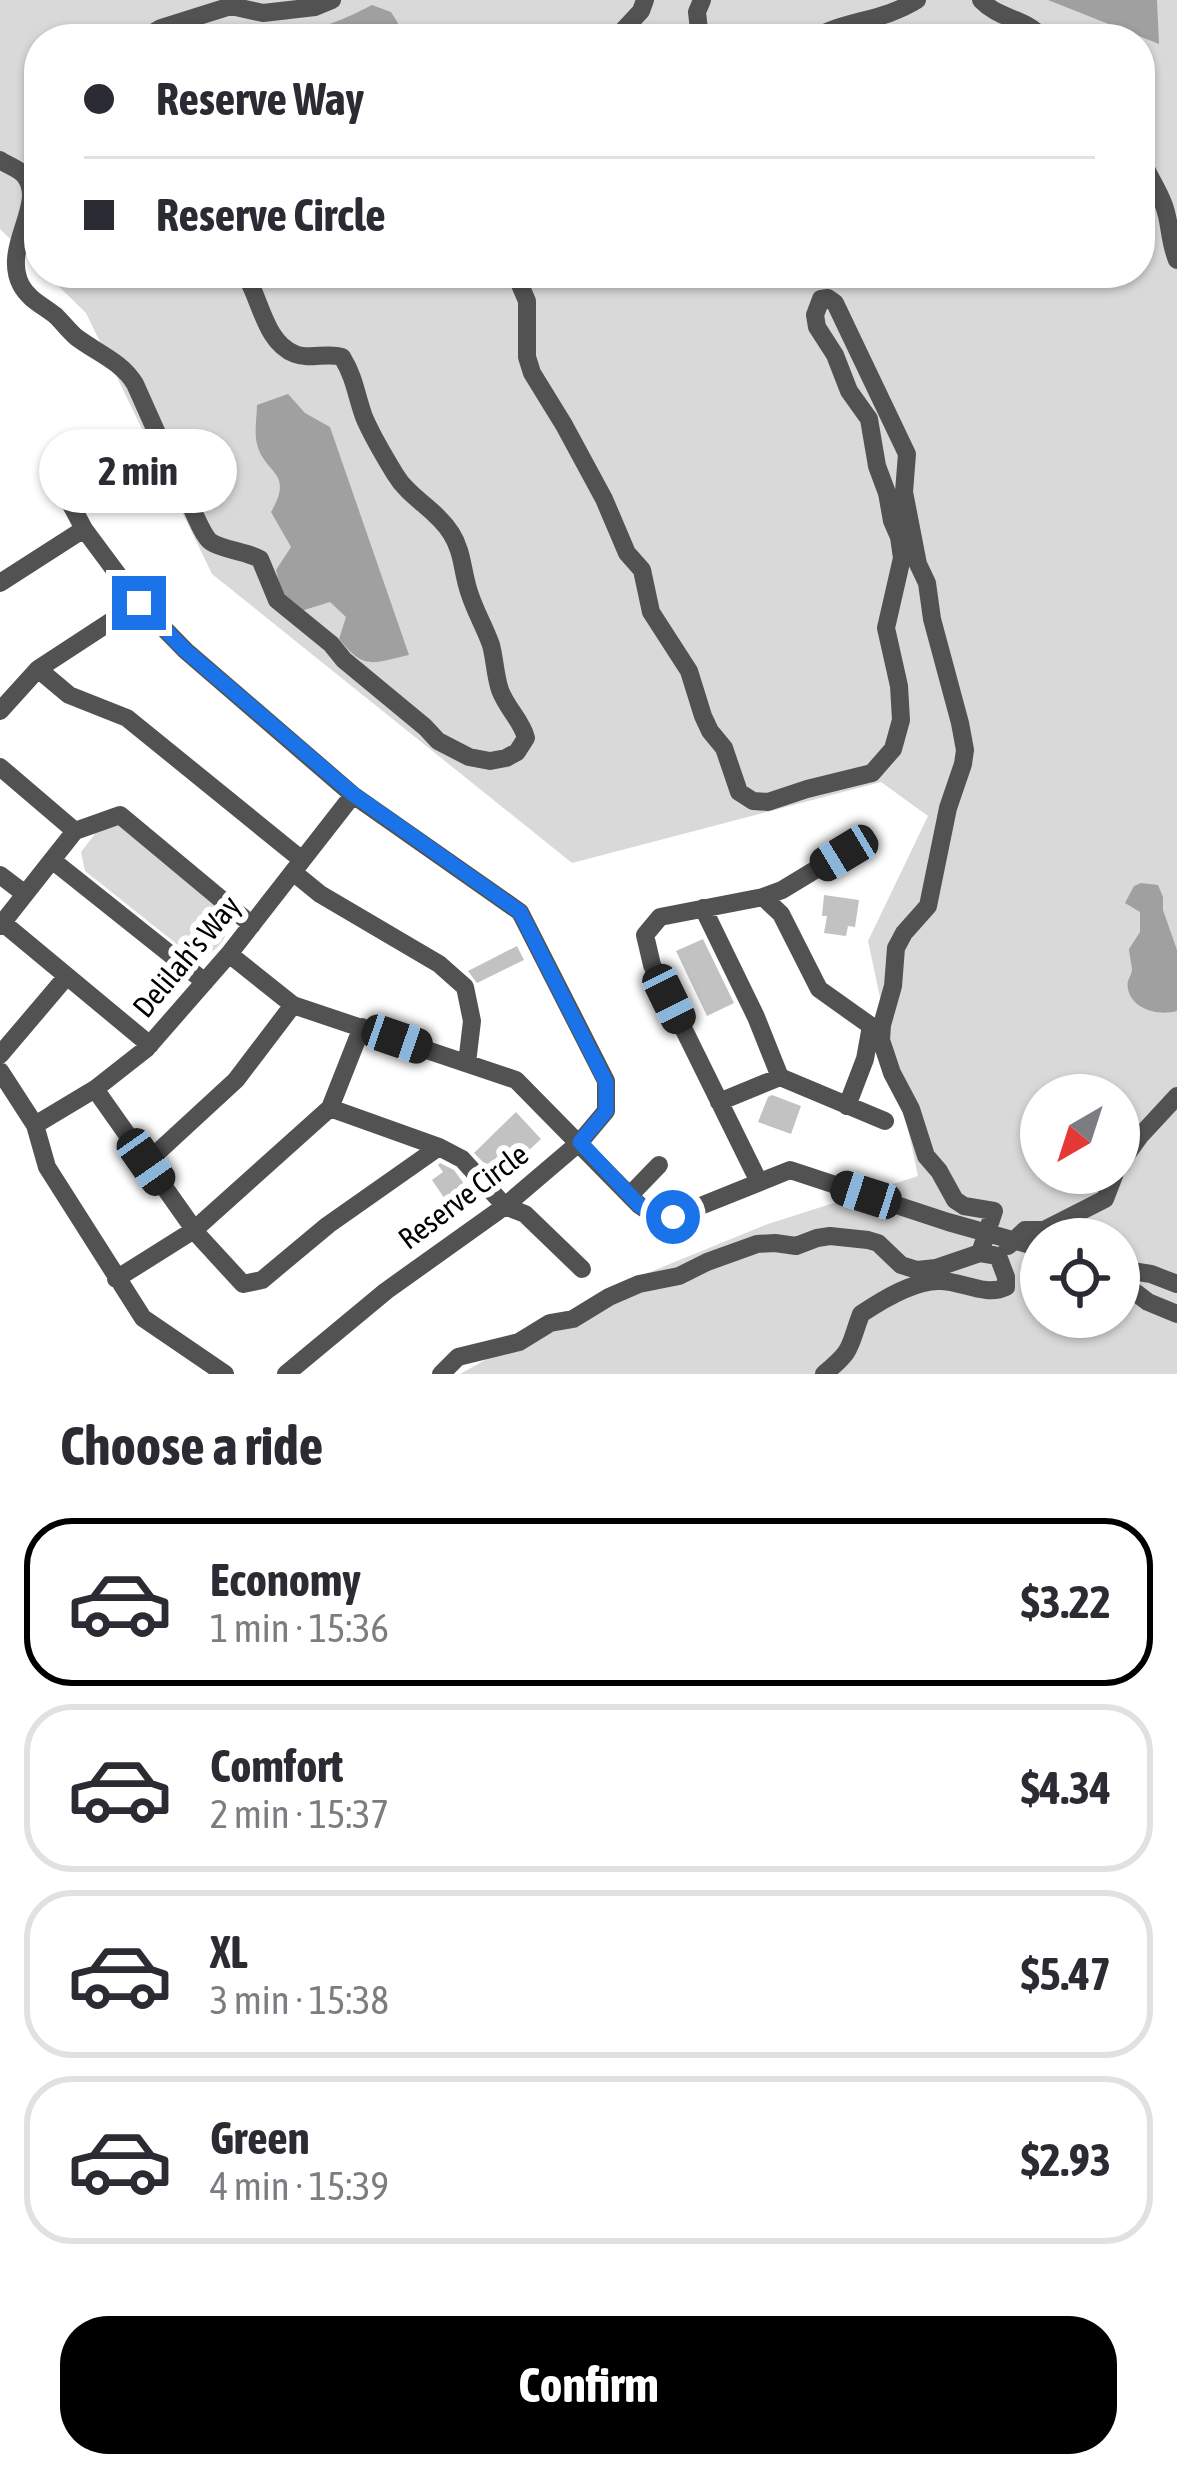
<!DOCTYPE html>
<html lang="en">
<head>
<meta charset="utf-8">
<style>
	:root { --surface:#fff; --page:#f2f2f3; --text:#2b2b33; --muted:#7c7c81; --line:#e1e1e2; --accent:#000 }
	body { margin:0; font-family:"Asap Condensed",sans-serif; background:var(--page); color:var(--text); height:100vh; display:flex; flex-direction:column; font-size:45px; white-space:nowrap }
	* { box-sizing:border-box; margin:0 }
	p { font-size:39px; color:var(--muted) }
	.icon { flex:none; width:66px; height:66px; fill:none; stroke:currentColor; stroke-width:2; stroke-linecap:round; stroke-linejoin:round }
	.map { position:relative; height:1374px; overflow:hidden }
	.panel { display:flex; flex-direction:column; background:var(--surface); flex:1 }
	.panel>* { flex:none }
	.banner { position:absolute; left:24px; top:24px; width:1131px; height:264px; border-radius:48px; box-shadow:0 3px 9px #0004; display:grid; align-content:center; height:264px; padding:0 60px; background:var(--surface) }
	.needle { width:78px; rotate:219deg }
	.buttons { position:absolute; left:1020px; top:1074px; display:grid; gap:24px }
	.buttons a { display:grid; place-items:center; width:120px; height:120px; border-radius:50%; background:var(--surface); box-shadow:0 3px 9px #0004; font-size:60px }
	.end { position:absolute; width:54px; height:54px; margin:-27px; border:15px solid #1a73e8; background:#fff; box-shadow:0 0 0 6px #fff }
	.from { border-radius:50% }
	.bubble { position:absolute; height:84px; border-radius:42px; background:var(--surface); box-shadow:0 3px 9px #0004; font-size:39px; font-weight:700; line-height:84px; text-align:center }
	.car { position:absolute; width:36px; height:72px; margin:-36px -18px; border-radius:15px; box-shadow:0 0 9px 3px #0007; background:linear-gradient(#222 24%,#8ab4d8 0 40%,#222 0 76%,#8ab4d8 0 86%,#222 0) }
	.banner b { display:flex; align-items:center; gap:42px; height:114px; font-size:45px }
	.banner b+b { border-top:3px solid var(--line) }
	.banner i { width:30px; height:30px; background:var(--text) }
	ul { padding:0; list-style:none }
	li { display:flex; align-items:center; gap:36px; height:168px; margin:0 24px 18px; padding:0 36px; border:6px solid var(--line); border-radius:48px }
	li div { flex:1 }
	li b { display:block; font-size:45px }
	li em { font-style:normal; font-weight:700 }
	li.current { border-color:var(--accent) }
	li>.icon { width:108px; height:108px; stroke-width:1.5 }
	h2 { padding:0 60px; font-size:54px; line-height:144px }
	.button { display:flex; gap:24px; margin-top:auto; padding:24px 60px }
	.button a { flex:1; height:138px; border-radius:48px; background:var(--accent); color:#fff; font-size:48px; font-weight:700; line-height:138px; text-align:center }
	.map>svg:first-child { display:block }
	.green { fill:#d9d9d9; fill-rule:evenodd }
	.water { fill:#a0a0a0 }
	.building { fill:#c2c2c2 }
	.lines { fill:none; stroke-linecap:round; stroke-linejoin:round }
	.minor { stroke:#525252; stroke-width:18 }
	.route { stroke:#1a73e8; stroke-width:15 }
	.labels { text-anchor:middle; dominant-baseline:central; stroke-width:12; stroke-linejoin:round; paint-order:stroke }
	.street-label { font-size:30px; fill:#000; stroke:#fff }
</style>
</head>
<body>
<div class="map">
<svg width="1177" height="1374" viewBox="0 0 1177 1374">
	<rect width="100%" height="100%" fill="#fff"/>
	<path class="green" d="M0,0H1177V1374H460L621,1284L765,1225L918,1176L868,941L928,816L881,782L572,863L212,574L86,313L45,273H1140V39H39V267L0,229ZM1041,1095H1119V1173H1041ZM1041,1239H1119V1317H1041Z
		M120,824L229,913C232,934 216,958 193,957L85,871L81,852L101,826Z"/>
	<path class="water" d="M1048,0H1157L1159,44Z
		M372,5L391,12L398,23L391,39H265L267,28C280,24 284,29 296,30C318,32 353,15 372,5Z
		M288,394L305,413L330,427L409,655C372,663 365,671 339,639L346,617L330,602L301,611L282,595L276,570L291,547L271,512C295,471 264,474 257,444C254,432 257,416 257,405Z
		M1141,883L1158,885L1163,897V910L1177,950V1011C1160,1016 1132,1010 1128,989C1126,979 1131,979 1132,969C1132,966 1129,953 1129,949L1140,932V912L1125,903L1134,886Z"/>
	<path class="building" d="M824,895L859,900L855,927L848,926L846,936L824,933L827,916H822Z
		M703,939L734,1003L707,1016L676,951Z
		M517,946L524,960L477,983L468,971Z
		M772,1095L801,1106L791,1134L758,1122L768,1097Z
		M516,1112L541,1139L499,1178L474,1153Z
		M440,1163L454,1170L476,1200L455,1214L432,1180L443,1172L438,1165Z"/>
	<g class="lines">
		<path class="minor" d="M981,0C1001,21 1023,16 1044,39
			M143,39L161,28L231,6L263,13L315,7L332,0
			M615,39L641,11L645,0
			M700,39L697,12L702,0
			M813,39C847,19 882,22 917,0
			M1140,149C1143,170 1156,184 1163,203C1171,222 1168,238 1177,260
			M0,160C7,165 19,169 24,175C48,203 1,246 21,285C29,300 44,306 56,316C63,323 69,331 76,337C97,353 121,361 135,384L181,487C190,500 201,535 211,542C223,550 246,551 260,559L277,600L331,644L344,660L425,727L438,741L469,757L490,761L506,758L517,752L526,738C522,721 507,709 500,690C495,675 495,660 491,645C484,625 472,606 467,585C462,567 462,550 451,533C436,509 409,498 395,474C384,456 372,436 364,417C356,395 355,378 342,357C327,352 310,360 295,354C264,342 261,298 244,273
			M515,273L527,301V357L532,373L564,425L604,499L627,553L642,570L651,612L689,671L703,716L710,731L724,748L739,792L753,801L768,802L807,789L872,773L893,749L901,720L899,686L886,628L902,558L899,537L892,521L887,493L877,466L869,419L849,391L835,355L817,327L815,315L821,299L828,298L835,303L907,454L904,492L918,564L927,583L932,619L960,723L965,750L963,764L948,808L928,906L904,933L896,948L893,986L882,1025L881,1040L892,1073L911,1109L926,1156L939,1171L955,1200L964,1206L994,1211L980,1253
			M69,501L84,529L139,603L186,651L353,795L520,912L606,1081V1111L580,1142L505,1206L386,1291L286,1374
			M0,583L84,529
			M38,669L69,695L127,718L302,860
			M0,711L38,669L139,603
			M0,767L75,831L52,860L205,982
			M75,831L120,815L252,925
			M293,872L320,894L439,964L465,987L472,1021L467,1063
			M0,875L25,894
			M763,897L782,890L843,853
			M703,908L756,1017L780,1077
			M3,923L150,1045
			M0,926L52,860
			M229,954L293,1005L516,1080L639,1205L660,1219L673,1217L790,1170L948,1222L1041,1248
			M0,1055L67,976
			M0,1071L35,1125L47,1167L143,1318L225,1374
			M95,1089L198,1235L243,1284L262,1280L328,1225L439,1147
			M719,1102L780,1077L885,1121
			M330,1108L439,1147L462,1159L505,1206L525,1214L582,1269
			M35,1125L95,1089L146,1049L229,954L353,795
			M147,1162L236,1080L293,1005
			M1119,1165L1140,1136L1177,1096
			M759,1182L652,965L645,935L660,917L763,897L781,914L819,989L871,1026L865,1059L847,1106
			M630,1195L659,1165
			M1008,1246L1025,1230H1044L1105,1199L1115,1173
			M1119,1269L1151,1274L1177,1284
			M116,1279L194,1230L330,1108L362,1027
			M1119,1280L1148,1302L1177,1314
			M441,1374L458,1357L519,1342L550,1323L573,1319L609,1297L639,1284L679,1276L707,1262L757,1244L775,1243L796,1246L817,1238L830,1236L868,1240L878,1243L901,1265L917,1270L936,1268L980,1253L998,1256
			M824,1374C854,1349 848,1349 861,1314C882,1300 914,1280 940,1281C962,1281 986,1297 1006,1287V1277L998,1256"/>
	</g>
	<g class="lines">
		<path class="route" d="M139,603L186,651L353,794L520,912L606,1082V1111L580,1142L639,1205L660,1219L673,1217"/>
	</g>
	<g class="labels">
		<g class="street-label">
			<text transform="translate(186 956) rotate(-50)">Delilah's Way</text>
			<text transform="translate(463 1196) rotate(-37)">Reserve Circle</text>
		</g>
	</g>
</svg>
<div class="buttons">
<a><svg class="needle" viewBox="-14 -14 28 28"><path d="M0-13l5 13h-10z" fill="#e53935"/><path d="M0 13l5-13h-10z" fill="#7c7c81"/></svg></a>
<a><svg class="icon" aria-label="locate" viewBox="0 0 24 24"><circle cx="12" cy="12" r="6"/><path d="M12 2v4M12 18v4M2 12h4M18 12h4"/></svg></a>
</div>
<i class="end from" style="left:673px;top:1217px"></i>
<i class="end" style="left:139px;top:603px"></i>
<div class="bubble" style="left:39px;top:429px;width:198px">2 min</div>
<i class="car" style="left:844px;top:853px;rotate:239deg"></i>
<i class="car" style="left:669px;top:999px;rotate:154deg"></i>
<i class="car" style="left:397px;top:1039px;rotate:109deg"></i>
<i class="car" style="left:146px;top:1162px;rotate:145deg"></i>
<i class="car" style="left:866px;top:1195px;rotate:288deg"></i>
<div class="banner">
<b><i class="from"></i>Reserve Way</b>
<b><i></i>Reserve Circle</b>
</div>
</div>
<section class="panel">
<h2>Choose a ride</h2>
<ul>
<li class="current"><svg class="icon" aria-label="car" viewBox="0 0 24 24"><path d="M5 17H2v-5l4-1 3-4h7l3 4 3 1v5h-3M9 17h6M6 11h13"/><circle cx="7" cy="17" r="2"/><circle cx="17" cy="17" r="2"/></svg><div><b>Economy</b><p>1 min · 15:36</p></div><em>$3.22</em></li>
<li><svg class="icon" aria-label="car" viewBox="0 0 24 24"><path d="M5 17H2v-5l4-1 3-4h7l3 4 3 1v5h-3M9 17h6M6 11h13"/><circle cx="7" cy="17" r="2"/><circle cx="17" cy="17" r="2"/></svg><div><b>Comfort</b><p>2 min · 15:37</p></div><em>$4.34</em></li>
<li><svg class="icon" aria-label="car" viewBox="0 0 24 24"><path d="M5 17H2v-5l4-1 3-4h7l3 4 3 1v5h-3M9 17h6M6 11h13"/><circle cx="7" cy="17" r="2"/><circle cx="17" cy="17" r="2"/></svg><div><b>XL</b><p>3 min · 15:38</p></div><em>$5.47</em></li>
<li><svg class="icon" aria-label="car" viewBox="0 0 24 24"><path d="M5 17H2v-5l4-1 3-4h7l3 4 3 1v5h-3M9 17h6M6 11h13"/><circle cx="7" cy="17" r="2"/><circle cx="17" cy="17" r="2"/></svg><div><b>Green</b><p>4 min · 15:39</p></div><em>$2.93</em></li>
</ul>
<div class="button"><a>Confirm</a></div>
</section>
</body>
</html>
